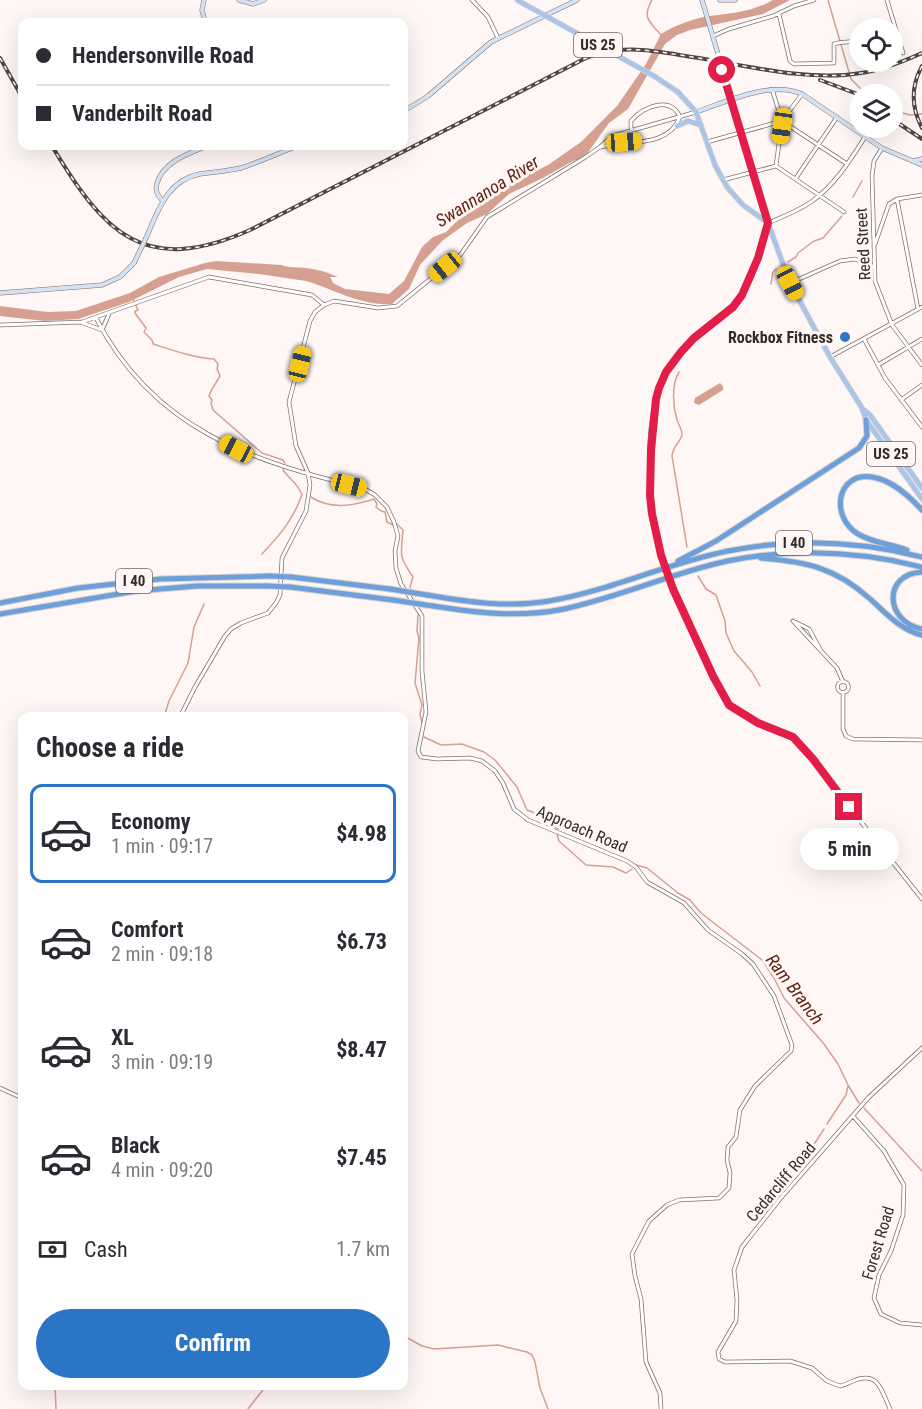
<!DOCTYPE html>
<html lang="en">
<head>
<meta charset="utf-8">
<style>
	:root { --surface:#fff; --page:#f7f7f7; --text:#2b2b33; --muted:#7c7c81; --line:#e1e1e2; --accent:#2b75c6 }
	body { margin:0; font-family:"Roboto Condensed",sans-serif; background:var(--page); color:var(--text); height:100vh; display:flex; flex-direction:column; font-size:22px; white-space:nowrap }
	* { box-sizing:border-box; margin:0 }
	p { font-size:20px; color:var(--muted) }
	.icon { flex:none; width:33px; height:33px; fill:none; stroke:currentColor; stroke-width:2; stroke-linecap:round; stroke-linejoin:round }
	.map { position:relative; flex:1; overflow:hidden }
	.panel { position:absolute; left:18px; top:712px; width:390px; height:678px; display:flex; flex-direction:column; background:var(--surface); border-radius:12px; box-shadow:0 6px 24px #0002 }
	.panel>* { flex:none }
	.top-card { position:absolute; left:18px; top:18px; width:390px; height:132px; border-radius:12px; box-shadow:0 6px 24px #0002; display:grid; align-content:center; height:132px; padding:0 18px; background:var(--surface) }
	.buttons { position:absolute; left:849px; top:18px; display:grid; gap:12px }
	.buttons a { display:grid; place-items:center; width:54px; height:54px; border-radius:50%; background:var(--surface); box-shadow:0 6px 24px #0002; font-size:30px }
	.end { position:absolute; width:27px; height:27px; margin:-14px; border:8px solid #e11d48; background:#fff; box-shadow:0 0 0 3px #fff }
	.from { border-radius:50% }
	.bubble { position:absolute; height:42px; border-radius:21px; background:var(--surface); box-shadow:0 6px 24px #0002; font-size:20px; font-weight:700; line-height:42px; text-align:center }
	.car { position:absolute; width:18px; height:36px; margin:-18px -9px; border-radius:8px; box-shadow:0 0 4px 2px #0007; background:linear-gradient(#f5c518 24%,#345 0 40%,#f5c518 0 76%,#345 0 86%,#f5c518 0) }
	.top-card b { display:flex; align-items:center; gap:21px; height:57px; font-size:22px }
	.top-card b+b { border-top:2px solid var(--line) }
	.top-card i { width:15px; height:15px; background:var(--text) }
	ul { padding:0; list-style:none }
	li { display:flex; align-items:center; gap:18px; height:99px; margin:0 12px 9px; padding:0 6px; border:3px solid transparent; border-radius:12px }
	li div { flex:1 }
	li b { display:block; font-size:22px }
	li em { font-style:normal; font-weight:700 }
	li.current { border-color:var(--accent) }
	li>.icon { width:54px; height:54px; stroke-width:1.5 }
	h2 { padding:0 18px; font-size:27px; line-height:72px }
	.pay { display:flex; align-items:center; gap:15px; height:66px; padding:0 18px; font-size:22px }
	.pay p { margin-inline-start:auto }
	.cta { display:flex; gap:12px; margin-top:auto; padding:12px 18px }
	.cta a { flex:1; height:69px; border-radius:36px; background:var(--accent); color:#fff; font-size:24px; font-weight:700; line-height:69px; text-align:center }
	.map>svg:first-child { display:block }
	.water { fill:#d5a092 }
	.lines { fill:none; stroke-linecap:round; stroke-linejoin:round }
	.stream { stroke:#d5a092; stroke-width:1.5 }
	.street-casing { stroke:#7f706c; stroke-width:4.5 }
	.secondary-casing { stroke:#7f706c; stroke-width:5 }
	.primary-casing { stroke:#d6d5d4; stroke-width:6 }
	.highway-casing { stroke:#d6d5d4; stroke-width:7 }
	.street { stroke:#fff; stroke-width:3 }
	.secondary { stroke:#d4e2f3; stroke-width:4 }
	.primary { stroke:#a9c5e8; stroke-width:4.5 }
	.highway { stroke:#6f9fd8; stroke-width:5 }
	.rail-casing { stroke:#4d4745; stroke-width:4 }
	.rail { stroke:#fef7f5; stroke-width:1.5; stroke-dasharray:4.5; stroke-linecap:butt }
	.street-bridge-casing { stroke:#7f706c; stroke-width:4.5; stroke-linecap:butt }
	.secondary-bridge-casing { stroke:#7f706c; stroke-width:5; stroke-linecap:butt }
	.primary-bridge-casing { stroke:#d6d5d4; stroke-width:6; stroke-linecap:butt }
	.highway-bridge-casing { stroke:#d6d5d4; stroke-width:7; stroke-linecap:butt }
	.street-bridge { stroke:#fff; stroke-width:3 }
	.secondary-bridge { stroke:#d4e2f3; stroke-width:4 }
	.primary-bridge { stroke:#a9c5e8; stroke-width:4.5 }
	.highway-bridge { stroke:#6f9fd8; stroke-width:5 }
	.route { stroke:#e11d48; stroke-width:8 }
	.poi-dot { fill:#2b75c6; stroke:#fef7f5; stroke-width:2 }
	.labels { text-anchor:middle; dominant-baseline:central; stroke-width:6; stroke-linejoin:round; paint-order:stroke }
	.shield { fill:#fef7f5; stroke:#6e6866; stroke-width:1.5 }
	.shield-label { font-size:15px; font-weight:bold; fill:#312b29 }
	.street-label { font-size:16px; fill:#312b29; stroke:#fef7f5 }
	.poi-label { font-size:16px; font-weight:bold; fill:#312b29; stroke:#fef7f5; text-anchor:end }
	.water-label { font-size:18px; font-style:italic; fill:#632313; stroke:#fef7f5 }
</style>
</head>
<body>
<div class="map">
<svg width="922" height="1409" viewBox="0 0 922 1409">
	<rect width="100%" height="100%" fill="#fef7f5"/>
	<path class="water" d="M773,0H790L763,14L690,30L677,35L665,44L628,109L609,123L584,158L573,161L543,178L509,194L487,214L467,223L442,241L420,265L409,289L392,304C360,306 334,289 306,281L259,274L207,269L179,277L129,302L78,319L45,321L0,316V306L48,312L76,311L130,293L159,277L205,263L216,261L281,265C289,268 297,267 306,268C317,269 327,272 338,277H330L333,283L345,289L389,294L404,281L422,247L433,237L446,232L457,221L510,184L548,165L581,142L617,106L646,64L661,34C674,26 694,18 710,16C733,13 752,12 773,0Z
		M720,383L723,386V390L699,405L694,403L695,398Z"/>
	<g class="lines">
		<path class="stream" d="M652,0C642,18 649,21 661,35
			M828,0L851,79L866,94
			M892,110L910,115L922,114
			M853,197L862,181
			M788,262L796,257L798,253L814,241L823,238L842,216
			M771,284L773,272L776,269
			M133,299L138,310L135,311V313L146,328L144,332L152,340L153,344C172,350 194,358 214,359L218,364L217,369L220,376L211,391L209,396L212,400L211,403L213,410L262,453L283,460L285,463
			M679,372C671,385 673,406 677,420C679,425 682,430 682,434C682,441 673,445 672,456L687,547
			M284,468L283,470C290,480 296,481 301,493
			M311,497C331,510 352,506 374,499L377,504L376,507L381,511L385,512L387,522L393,525
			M397,524L403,530C401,556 398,555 413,577L410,587L412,591
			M262,554C279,536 294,519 302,494
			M698,576L706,589L716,595L725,621L726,633L734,651L752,672L760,686
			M418,615L417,631L419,638L415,683L422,705L420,714L422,723
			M164,717L169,701L188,663L194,627L204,604
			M424,737L441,745L462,744L484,752L495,760L517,787L527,810L537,814L558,829
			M557,834L559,841L586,865L613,867L626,873L632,869
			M636,865L647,868L678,893L690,900L701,913L762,960L774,978L784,998L824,1044L838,1064L848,1085L859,1103
			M864,1108L922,1171
			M827,1124L846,1095L848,1086
			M751,1214L765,1202L773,1185L807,1155L824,1129
			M404,1336L422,1346L434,1349L498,1345L527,1352L532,1355L535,1362L540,1388L548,1409
			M55,1386L56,1409
			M248,1409L266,1386"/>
		<g class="street-casing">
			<path id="street" d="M472,0L488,17L498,38
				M887,0L903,53
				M779,14L790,61L794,64L834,63V44C843,41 851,43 860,40
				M713,36L729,29L773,16L794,6L814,0
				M772,89L782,121L776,166
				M782,121L802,94
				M616,135L696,112
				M637,141C630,136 631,129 631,121C643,107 670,95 680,117
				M707,142L782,121L847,164
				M601,147C629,140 668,148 680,117
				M882,148L874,161L872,176L875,281L892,325L922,365
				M796,178L837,117
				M723,180L776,166L844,212
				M897,199L918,309
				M875,244L889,204L897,199L922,195
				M790,283L840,261L855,259L874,267
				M96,318C153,429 250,461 363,488L375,495L387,507L394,522L398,536L395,551L396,568L401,584L422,616V671L426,712L418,751L421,757L437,759L470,758L482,761L495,771L503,783L514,809L528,820L627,861L636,867L647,882L684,903L708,930L742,954L753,964L774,996L792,1045L791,1051L755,1086L740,1110L736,1137L728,1147L727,1160L730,1173L729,1188L719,1198L679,1200L667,1205L649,1221L632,1254L635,1276L641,1299L646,1362L660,1393L661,1409
				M83,323L102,330L109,314
				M0,325L82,322L209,277L312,295L324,305
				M864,339L885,378L922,427
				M830,357L922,307
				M878,365L922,339
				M901,400L922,385
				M661,555C647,504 640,408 672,363C690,338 713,328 733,307C754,285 760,251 768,223C782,217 798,211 811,202C834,186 850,161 865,137
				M673,589L713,676L729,705L758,723L793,737L813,759L835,789L922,899
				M793,621L837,668L843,682
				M795,622L809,629L820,649
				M837.5 687a5.5 5.5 0 1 1 11 0a5.5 5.5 0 1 1-11 0Z
				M843,693V729L846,736L853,739L922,740
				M180,717L195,687L225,636L231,629L241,623L268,613L276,603L280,595L282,558L306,511L310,485L308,473L296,446L289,402L310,321L315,312L324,305L334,301L378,308L397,306L461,254L487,217L584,158L600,147L612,136
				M0,1088L22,1098
				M853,1116L884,1151L904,1185L903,1215L891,1251L879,1275L874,1298L881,1314L900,1323L922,1325
				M890,1409C882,1392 879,1370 853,1381C848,1383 846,1385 840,1386L827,1381L812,1368L790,1361L725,1362L719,1359L718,1352L736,1321L737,1300L734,1270L742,1247L780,1199L869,1097L922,1048"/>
		</g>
		<g class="secondary-casing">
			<path id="secondary" d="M204,0L202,10L205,22
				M239,0L253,4L264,0
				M702,0L768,222
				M720,0H735
				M404,111L428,96L491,42L577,0
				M696,112C726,102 771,80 802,94L882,148L922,165
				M913,161L922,159
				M163,201C157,195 155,191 157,183C164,161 188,154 207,146
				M146,238C158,211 167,180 200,174C214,172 228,171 241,168C260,162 279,153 297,146
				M0,293L102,285L120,277L134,263"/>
		</g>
		<g class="primary-casing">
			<path id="primary" d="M678,92L696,112L715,165L727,187L743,205L768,223L790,283L830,357L862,408L866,420L922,499
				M677,126L688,121L701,125
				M864,410L870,415L922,488"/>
		</g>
		<g class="highway-casing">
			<path id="highway" d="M907,550C891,544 873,543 858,534C830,517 836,472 872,477C892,480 909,496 922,510
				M761,558C806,562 834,567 869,598C885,612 900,630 922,635
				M678,561L716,541L859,448L867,436L866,420
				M922,572C882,574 885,622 922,629
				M291,577L390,589
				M290,587L393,600
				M427,595C468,602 508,608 549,601C610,591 667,563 728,551C793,538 858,541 922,557
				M0,603L78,588L160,579L270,576
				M433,606C477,613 520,618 564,609C620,597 672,573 727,561C792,548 858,551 922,567
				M0,614L136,591L197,586H267"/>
		</g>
		<use href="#street" class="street"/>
		<use href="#secondary" class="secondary"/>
		<use href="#primary" class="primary"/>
		<use href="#highway" class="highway"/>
		<g class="rail-casing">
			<path id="rail" d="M0,58L22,97
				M922,66C911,86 911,107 922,128
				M820,80L860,95
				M892,119L922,139
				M52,146C104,233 144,277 250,230L584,59C620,43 654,51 692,57C745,65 807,82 861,73C882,70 902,62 922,53"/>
		</g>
		<use href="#rail" class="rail"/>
		<g class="street-bridge-casing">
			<path id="street-bridge" d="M661,555L673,589"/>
		</g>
		<g class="secondary-bridge-casing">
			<path id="secondary-bridge" d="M134,263L146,238"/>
		</g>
		<g class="primary-bridge-casing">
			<path id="primary-bridge" d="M517,0L654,76L678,92"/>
		</g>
		<g class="highway-bridge-casing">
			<path id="highway-bridge" d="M270,576L291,577
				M267,586L290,587
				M390,589L427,595
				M393,600L433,606"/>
		</g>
		<use href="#street-bridge" class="street-bridge"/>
		<use href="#secondary-bridge" class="secondary-bridge"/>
		<use href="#primary-bridge" class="primary-bridge"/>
		<use href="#highway-bridge" class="highway-bridge"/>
	</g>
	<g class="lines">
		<path class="route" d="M722,70L768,223L758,258L742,295L733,307L694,338L681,352L666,372L659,388L656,399L651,450L650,495L652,514L661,555L673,589L713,676L729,705L758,723L793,737L813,759L849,807"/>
	</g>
	<circle class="poi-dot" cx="845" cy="337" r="6"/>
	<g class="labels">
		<g class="shield">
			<rect x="574" y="33" width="48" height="24" rx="4.5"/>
			<rect x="867" y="442" width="48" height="24" rx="4.5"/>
			<rect x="776" y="531" width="36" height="24" rx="4.5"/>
			<rect x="116" y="569" width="36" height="24" rx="4.5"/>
		</g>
		<g class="shield-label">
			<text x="598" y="45">US 25</text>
			<text x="891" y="454">US 25</text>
			<text x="794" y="543">I 40</text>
			<text x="134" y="581">I 40</text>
		</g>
		<g class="street-label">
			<text transform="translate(863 244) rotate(-93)">Reed Street</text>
			<text transform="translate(582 829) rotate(23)">Approach Road</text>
			<text transform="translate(781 1182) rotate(-50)">Cedarcliff Road</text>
			<text transform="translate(878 1243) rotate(-73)">Forest Road</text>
		</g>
		<g class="poi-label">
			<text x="833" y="337">Rockbox Fitness</text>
		</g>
		<g class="water-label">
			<text transform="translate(487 191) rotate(-32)">Swannanoa River</text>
			<text transform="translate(795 989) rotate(53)">Ram Branch</text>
		</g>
	</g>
</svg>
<div class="buttons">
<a><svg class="icon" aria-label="locate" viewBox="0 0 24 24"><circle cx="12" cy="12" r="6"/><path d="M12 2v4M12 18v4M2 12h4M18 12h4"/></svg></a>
<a><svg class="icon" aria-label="layers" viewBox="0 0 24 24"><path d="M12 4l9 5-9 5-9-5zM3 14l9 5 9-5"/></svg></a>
</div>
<i class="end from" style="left:722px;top:70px"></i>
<i class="end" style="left:849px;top:807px"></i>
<div class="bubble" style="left:800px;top:828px;width:99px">5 min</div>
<i class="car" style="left:782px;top:126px;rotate:188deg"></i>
<i class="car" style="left:624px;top:142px;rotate:86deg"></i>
<i class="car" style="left:445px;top:267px;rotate:231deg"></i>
<i class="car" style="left:790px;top:283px;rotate:152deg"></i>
<i class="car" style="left:300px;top:364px;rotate:14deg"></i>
<i class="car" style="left:236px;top:449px;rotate:298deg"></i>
<i class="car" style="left:349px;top:485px;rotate:104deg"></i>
<div class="top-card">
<b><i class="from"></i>Hendersonville Road</b>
<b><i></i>Vanderbilt Road</b>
</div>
<section class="panel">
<h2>Choose a ride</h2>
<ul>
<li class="current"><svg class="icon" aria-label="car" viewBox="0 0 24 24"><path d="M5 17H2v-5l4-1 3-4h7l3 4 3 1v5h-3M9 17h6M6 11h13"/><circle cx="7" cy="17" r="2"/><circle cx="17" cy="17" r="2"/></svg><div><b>Economy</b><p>1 min · 09:17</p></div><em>$4.98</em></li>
<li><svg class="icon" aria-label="car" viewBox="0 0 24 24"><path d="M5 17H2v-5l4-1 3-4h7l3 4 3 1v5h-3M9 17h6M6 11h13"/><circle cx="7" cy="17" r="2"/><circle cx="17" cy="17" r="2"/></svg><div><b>Comfort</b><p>2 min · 09:18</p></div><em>$6.73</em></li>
<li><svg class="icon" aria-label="car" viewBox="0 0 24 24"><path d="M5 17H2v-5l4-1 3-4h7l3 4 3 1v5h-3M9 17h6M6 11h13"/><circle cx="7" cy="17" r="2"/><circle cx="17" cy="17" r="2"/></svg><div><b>XL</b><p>3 min · 09:19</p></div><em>$8.47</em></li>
<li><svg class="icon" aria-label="car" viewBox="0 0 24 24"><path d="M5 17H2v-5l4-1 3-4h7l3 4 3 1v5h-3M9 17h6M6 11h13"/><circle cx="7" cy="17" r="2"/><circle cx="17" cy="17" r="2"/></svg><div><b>Black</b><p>4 min · 09:20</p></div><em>$7.45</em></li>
</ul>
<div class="pay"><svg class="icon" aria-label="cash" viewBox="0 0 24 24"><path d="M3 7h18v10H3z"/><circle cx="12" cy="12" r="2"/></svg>Cash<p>1.7 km</p></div>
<div class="cta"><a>Confirm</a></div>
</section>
</div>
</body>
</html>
